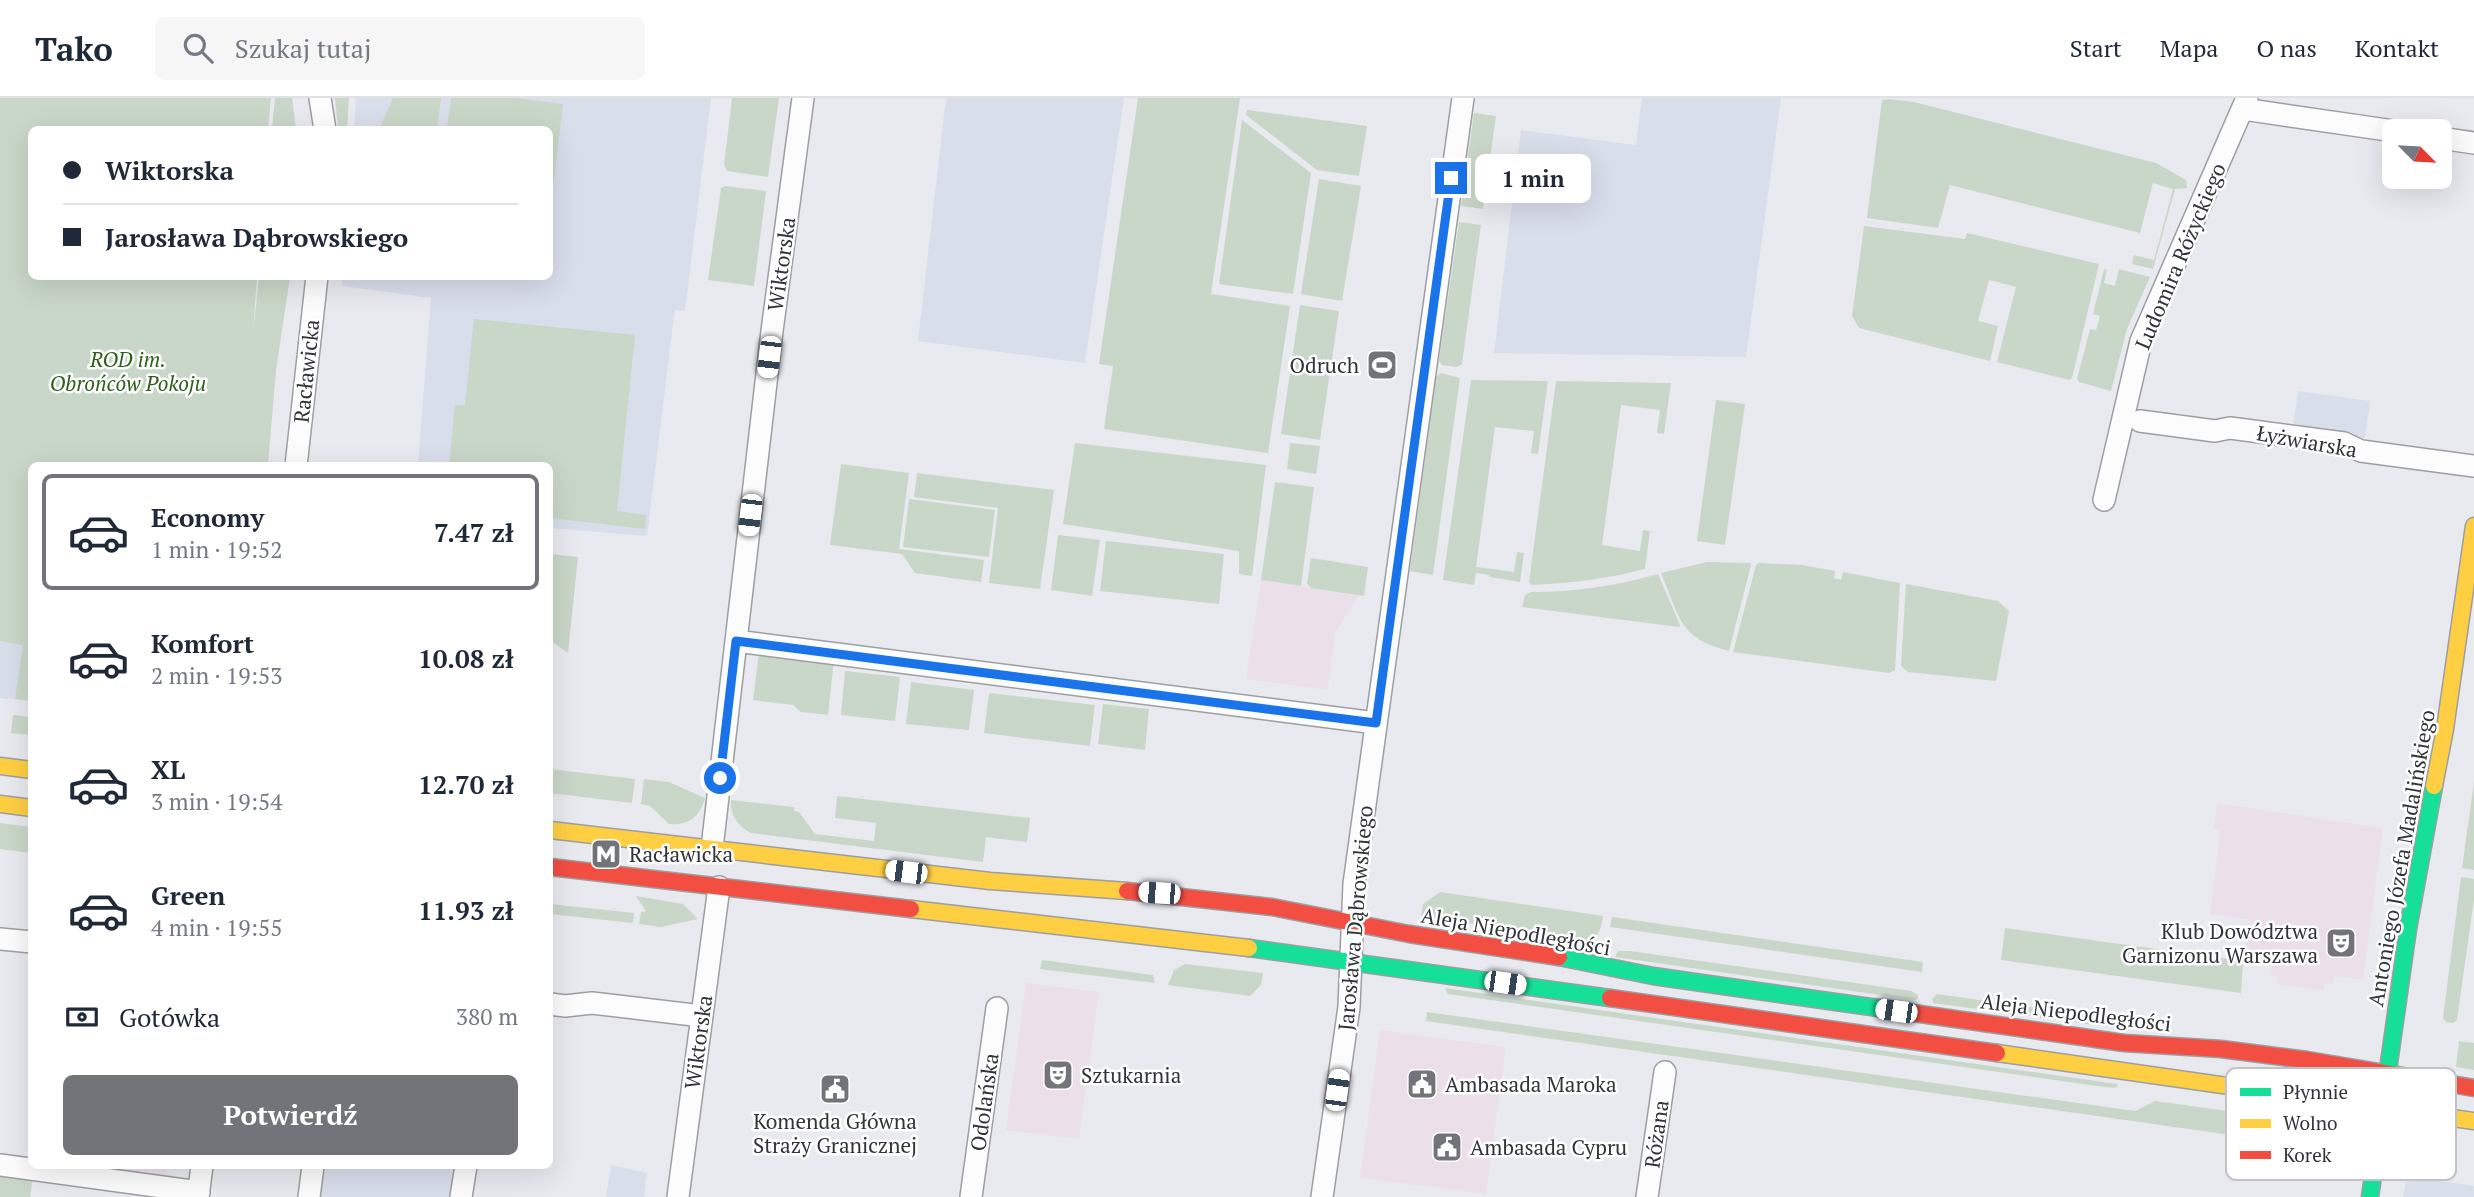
<!DOCTYPE html>
<html lang="pl">
<head>
<meta charset="utf-8">
<style>
	:root { --surface:#fff; --page:#f6f6f7; --text:#1f2937; --muted:#747a83; --line:#e0e1e3; --accent:#727479 }
	body { margin:0; font-family:"PT Serif",serif; background:var(--page); color:var(--text); height:100vh; display:flex; flex-direction:column; font-size:26px; white-space:nowrap }
	* { box-sizing:border-box; margin:0 }
	p { font-size:23px; color:var(--muted) }
	.icon { flex:none; width:38px; height:38px; fill:none; stroke:currentColor; stroke-width:2; stroke-linecap:round; stroke-linejoin:round }
	.map { position:relative; flex:1; overflow:hidden }
	.sheet { position:absolute; left:28px; top:364px; width:525px; height:707px; display:flex; flex-direction:column; background:var(--surface); border-radius:10px; box-shadow:0 7px 28px #0002 }
	.sheet>* { flex:none }
	.hud { position:absolute; left:28px; top:28px; width:525px; height:154px; border-radius:10px; box-shadow:0 7px 28px #0002; display:grid; align-content:center; height:154px; padding:0 35px; background:var(--surface) }
	.needle { width:46px; rotate:114deg }
	.fabs { position:absolute; left:2382px; top:21px; display:grid; gap:14px }
	.fabs a { display:grid; place-items:center; width:70px; height:70px; border-radius:10px; background:var(--surface); box-shadow:0 7px 28px #0002; font-size:35px }
	.end { position:absolute; width:32px; height:32px; margin:-16px; border:9px solid #1a73e8; background:#fff; box-shadow:0 0 0 4px #fff }
	.from { border-radius:50% }
	.bubble { position:absolute; height:49px; border-radius:10px; background:var(--surface); box-shadow:0 7px 28px #0002; font-size:23px; font-weight:700; line-height:49px; text-align:center }
	.car { position:absolute; width:21px; height:42px; margin:-21px -10px; border-radius:9px; box-shadow:0 0 5px 2px #0007; background:linear-gradient(#fff 24%,#345 0 40%,#fff 0 76%,#345 0 86%,#fff 0) }
	.hud b { display:flex; align-items:center; gap:24px; height:66px; font-size:26px }
	.hud b+b { border-top:2px solid var(--line) }
	.hud i { width:18px; height:18px; background:var(--text) }
	ul { padding:12px 0 0; list-style:none }
	li { display:flex; align-items:center; gap:21px; height:116px; margin:0 14px 10px; padding:0 21px; border:4px solid transparent; border-radius:10px }
	li div { flex:1 }
	li b { display:block; font-size:26px }
	li em { font-style:normal; font-weight:700 }
	li.on { border-color:var(--accent) }
	li>.icon { width:63px; height:63px; stroke-width:1.5 }
	.pay { display:flex; align-items:center; gap:18px; height:77px; padding:0 35px; font-size:26px }
	.pay p { margin-inline-start:auto }
	.primary-button { display:flex; gap:14px; margin-top:auto; padding:14px 35px }
	.primary-button a { flex:1; height:80px; border-radius:10px; background:var(--accent); color:#fff; font-size:28px; font-weight:700; line-height:80px; text-align:center }
	header { display:flex; align-items:center; gap:42px; box-sizing:border-box; height:98px; padding:0 35px; background:var(--surface); border-bottom:2px solid var(--line) }
	header strong { font-size:33px }
	nav { display:flex; gap:38px; margin-inline-start:auto; font-size:24px }
	.search { width:490px; height:63px; background:var(--page); display:flex; align-items:center; gap:18px; box-sizing:border-box; padding:0 24px; border-radius:10px; color:var(--muted); font-size:26px }
	.map>svg:first-child { display:block }
	.commercial { fill:#ebe0e9 }
	.built { fill:#d9deeb }
	.green { fill:#c9d7c8 }
	.lines { fill:none; stroke-linecap:round; stroke-linejoin:round }
	.street-casing { stroke:#9d9ea2; stroke-width:24 }
	.fast-casing { stroke:#9d9ea2; stroke-width:19 }
	.slow-casing { stroke:#9d9ea2; stroke-width:19 }
	.jam-casing { stroke:#9d9ea2; stroke-width:19 }
	.street { stroke:#fcfcfd; stroke-width:21 }
	.fast { stroke:#16e098; stroke-width:16 }
	.slow { stroke:#ffcf43; stroke-width:16 }
	.jam { stroke:#f24e42; stroke-width:16 }
	.route { stroke:#1a73e8; stroke-width:9 }
	.labels { text-anchor:middle; dominant-baseline:central; stroke-width:5; stroke-linejoin:round; paint-order:stroke }
	.street-label { font-size:21px; fill:#323439; stroke:#fff }
	.park-label { font-size:21px; font-style:italic; fill:#2f611b; stroke:#fff }
	.poi-label { font-size:21px; fill:#323439; stroke:#fff; text-anchor:start }
	.key { fill:#fff; stroke:#c2c2c4; stroke-width:2 }
	.key-label { font-size:19px; fill:#323439 }
</style>
</head>
<body>
<header>
<strong>Tako</strong>
<div class="search"><svg class="icon" aria-label="search" viewBox="0 0 24 24"><circle cx="10" cy="10" r="6"/><path d="M15 15l6 6"/></svg>Szukaj tutaj</div>
<nav><a>Start</a><a>Mapa</a><a>O nas</a><a>Kontakt</a></nav>
</header>
<div class="map">
<svg width="2474" height="1099" viewBox="0 0 2474 1099">
	<rect width="100%" height="100%" fill="#e8eaf0"/>
	<path class="commercial" d="M1261,482L1359,497L1335,535L1328,592L1246,581Z
		M2217,705L2383,730L2363,882L2335,878L2332,886L2325,885L2323,893L2276,886L2277,878L2271,877V868L2243,864L2249,822L2210,816L2220,734L2214,731Z
		M1026,885L1099,894L1079,1041L1006,1032Z
		M1380,932L1506,949L1486,1096L1360,1080Z
		M76,1068H168L167,1080Z"/>
	<path class="built" d="M356,0H711L685,213L675,212L674,218L647,438L550,430V368L418,367L431,200L342,188L343,178H550V32L354,31Z
		M946,0H1124L1085,265L918,243Z
		M1642,0H1781L1746,259L1494,255L1521,32L1636,47Z
		M2298,293L2370,303L2365,340L2293,330Z
		M0,537L31,543V603L0,600Z
		M611,1067L647,1075L644,1099H606Z
		M319,1068H455L451,1099H315Z
		M2407,1078L2474,1088V1099H2403Z"/>
	<path class="green" d="M0,0H271L268,31L32,32V178L257,179L253,235L259,179H290L276,272L268,367L32,368L31,603L15,601L23,547L0,543Z
		M275,0H292L296,31H272Z
		M335,0H349L347,30H338Z
		M393,0H441L437,31H379Z
		M451,0H516L563,6L550,113V32L447,31Z
		M732,0H779L768,79L727,73L724,67Z
		M1138,0H1240L1211,196L1290,208L1268,355L1104,331L1113,268L1099,266Z
		M1890,1L1914,4L2156,65L2186,82L2187,90L2175,91L2153,171L2132,166L2134,157L2154,162L2173,91L2153,85L2140,135L1950,87L1938,130L1867,120L1882,2Z
		M1247,12L1367,28L1359,78L1317,72L1246,17Z
		M1474,15L1496,18L1483,111L1461,108Z
		M1242,22L1311,75L1293,196L1219,186Z
		M1319,81L1361,88L1342,203L1301,196Z
		M725,88L766,93L754,188L708,182L721,90Z
		M1459,124L1481,127L1462,266L1457,269L1442,267L1439,262Z
		M1864,128L1965,141L1967,135L2099,166L2072,280L2069,282L1997,264L2016,189L1989,182L1978,223L1998,228L1990,263L1859,230L1852,218Z
		M2104,171L2107,172L2104,185L2115,188L2119,171L2150,179L2127,231L2111,293L2079,284L2077,281L2090,231L2096,232L2100,218L2093,216Z
		M1300,207L1339,213L1320,342L1281,336Z
		M474,221L635,237L617,413L646,417L645,431L550,420V368L449,367L455,307H465Z
		M1441,275L1460,280L1433,477L1410,473L1436,279Z
		M1471,282L1548,283L1538,356L1531,355L1534,333L1495,329L1476,469L1514,474L1517,454L1524,455L1520,484L1489,479V477L1476,475L1474,487L1443,482Z
		M1556,283L1671,285L1664,336L1657,335L1660,312L1621,307L1602,447L1640,453L1643,432L1650,433L1645,471C1607,481 1571,485 1532,487L1529,484Z
		M1716,302L1745,306L1725,447L1697,443Z
		M1075,345L1266,367L1252,478L1239,476V453L1063,426Z
		M1290,345L1320,348L1316,376L1287,371Z
		M841,366L909,375L899,451L984,462L981,484L915,475L902,456L830,447Z
		M917,375L1054,392L1040,491L989,485L998,410L914,399Z
		M1275,384L1314,389L1301,488L1261,482Z
		M909,401L995,412L989,459L903,449Z
		M1058,437L1100,442L1092,498L1051,492Z
		M1106,443L1224,456L1219,506L1100,493Z
		M550,456L578,459L568,555L550,542Z
		M1311,460L1368,469L1364,498L1311,490L1307,486Z
		M1707,464L1750,465L1751,467L1729,553C1678,540 1680,519 1661,475Z
		M1759,465L1802,467L1835,473L1834,480L1841,482L1843,474L1900,485L1895,572L1889,575L1733,554L1756,467Z
		M1658,476L1680,527L1679,529L1522,509L1525,497L1531,494C1575,494 1615,488 1658,476Z
		M1906,486L1998,503L2009,513L1996,583L1908,574L1901,568Z
		M759,554L834,562L828,617L801,614L793,607L753,602Z
		M845,573L900,579L895,623L841,617Z
		M911,584L974,592L969,632L906,626Z
		M989,595L1095,607L1090,648L984,635Z
		M1103,606L1149,611L1145,652L1098,646Z
		M13,617L31,619V637L11,635Z
		M550,671L635,681L632,705L550,695Z
		M644,681L669,684L705,700C700,719 688,728 669,726L650,708L641,706Z
		M2474,684V772L2462,770Z
		M837,698L1030,720L1027,744L986,739L983,764L751,735C738,728 730,718 731,702L794,709V713L799,714L815,736L874,743L876,725L835,720Z
		M0,725L31,729V755L0,751Z
		M2461,779L2474,781V801L2457,922L2453,925L2446,924L2443,920Z
		M1440,794L1603,818C1601,830 1600,836 1590,844L1421,818L1423,806Z
		M636,798L683,806L698,821L661,829L639,826L641,814L646,813Z
		M550,806L634,815L633,825L550,816Z
		M1612,819L1923,864L1922,874L1610,829Z
		M2005,830L2243,863L2241,895L2001,862Z
		M1618,853H1630L1911,893L1918,897V901L1915,902L1615,859Z
		M1042,862L1153,877L1155,885L1040,871Z
		M1185,866L1263,875L1261,887L1250,898L1168,887L1174,872Z
		M1445,890L2117,986L2118,988L2115,990L2097,988L1448,896Z
		M1937,896L2121,922L2127,926V929L2124,931L1933,905L1932,901Z
		M1427,914L2135,1013L2155,1003L2300,1023L2298,1036L2287,1045L1426,923Z
		M2459,943L2474,945V972L2456,969Z
		M0,1073L33,1078L30,1099H0Z"/>
	<g class="lines">
		<g class="street-casing">
			<path id="street" d="M320,0L325,32
				M2243,11L2394,33
				M2440,40L2474,45
				M2140,323L2215,333L2230,330L2344,345L2361,353L2474,368
				M296,368L317,178
				M2104,402L2141,243L2247,0
				M736,543L1376,625
				M712,750L772,233L803,0
				M0,841L32,844
				M550,906L565,908L592,905L702,918
				M0,1067L199,1094
				M198,1099L202,1068
				M309,1099L313,1068
				M461,1099L466,1068
				M678,1099L719,789
				M971,1099L997,910
				M1322,1099L1349,909L1354,786L1463,0
				M1647,1099L1665,974"/>
		</g>
		<g class="fast-casing">
			<path id="fast" d="M1249,850L1610,900
				M1559,859L1653,878L1892,912
				M2370,1099L2408,831L2434,688"/>
		</g>
		<g class="slow-casing">
			<path id="slow" d="M0,668L32,672
				M2434,688L2445,631L2474,428
				M0,706L32,710
				M550,732L990,783L1127,793
				M911,811L1249,850
				M1997,955L2474,1023"/>
		</g>
		<g class="jam-casing">
			<path id="jam" d="M550,769L911,811
				M1127,793L1272,809L1409,836L1559,859
				M1610,900L1997,955
				M1892,912L2124,945L2221,951L2307,962L2474,990"/>
		</g>
		<use href="#street" class="street"/>
		<use href="#fast" class="fast"/>
		<use href="#slow" class="slow"/>
		<use href="#jam" class="jam"/>
	</g>
	<g class="lines">
		<path class="route" d="M720,680L736,543L1376,625L1451,80"/>
	</g>
	<defs>
		<g id="stadium-square" transform="scale(1.575)"><rect x="-9" y="-9" width="18" height="18" rx="4" fill="#727479" stroke="#fff"/><path d="M0-5a6.5 5 0 1 0 0 10a6.5 5 0 1 0 0-10ZM-3.5-1.8h7v3.6h-7Z" fill="#fff"/></g>
		<g id="metro-square" transform="scale(1.575)"><rect x="-9" y="-9" width="18" height="18" rx="4" fill="#727479" stroke="#fff"/><path d="M-5.5 5V-5H-3L0 0L3-5H5.5V5H3V-.5L0 4L-3-.5V5Z" fill="#fff"/></g>
		<g id="theatre-square" transform="scale(1.575)"><rect x="-9" y="-9" width="18" height="18" rx="4" fill="#727479" stroke="#fff"/><path d="M-5-5.5Q0-4 5-5.5V0Q5 5 0 6Q-5 5-5 0ZM-3.3-2.5H-1v1.5H-3.3ZM1-2.5H3.3v1.5H1ZM-2.8 1Q0 5.5 2.8 1Z" fill="#fff"/></g>
		<g id="civic-square" transform="scale(1.575)"><rect x="-9" y="-9" width="18" height="18" rx="4" fill="#727479" stroke="#fff"/><path d="M-.6-6.5H3V-4.5H.6V-3L4-1V1h2V6H-6V1h2V-1L-.6-3ZM-1.2 2.5V6h2.4V2.5Z" fill="#fff"/></g>
	</defs>
	<g fill-rule="evenodd">
		<use href="#stadium-square" x="1382" y="267"/>
		<use href="#metro-square" x="606" y="756"/>
		<use href="#theatre-square" x="2341" y="845"/>
		<use href="#theatre-square" x="1058" y="977"/>
		<use href="#civic-square" x="1422" y="986"/>
		<use href="#civic-square" x="835" y="991"/>
		<use href="#civic-square" x="1447" y="1049"/>
	</g>
	<g class="labels">
		<g class="street-label">
			<text transform="translate(2180 158) rotate(-67)">Ludomira Różyckiego</text>
			<text transform="translate(781 166) rotate(-82)">Wiktorska</text>
			<text transform="translate(306 273) rotate(-84)">Racławicka</text>
			<text transform="translate(2307 343) rotate(10)">Łyżwiarska</text>
			<text transform="translate(2401 760) rotate(-80)">Antoniego Józefa Madalińskiego</text>
			<text transform="translate(1355 820) rotate(-85)">Jarosława Dąbrowskiego</text>
			<text transform="translate(1516 833) rotate(10)">Aleja Niepodległości</text>
			<text transform="translate(2076 914) rotate(7)">Aleja Niepodległości</text>
			<text transform="translate(698 944) rotate(-82)">Wiktorska</text>
			<text transform="translate(984 1004) rotate(-82)">Odolańska</text>
			<text transform="translate(1656 1036) rotate(-82)">Różana</text>
		</g>
		<g class="park-label">
			<text x="128" y="261">ROD im.<tspan x="128" dy="24">Obrońców Pokoju</tspan></text>
		</g>
		<g class="poi-label">
			<text x="1359" y="267" text-anchor="end">Odruch</text>
			<text x="629" y="756">Racławicka</text>
			<text x="2318" y="833" text-anchor="end">Klub Dowództwa<tspan x="2318" dy="24">Garnizonu Warszawa</tspan></text>
			<text x="1081" y="977">Sztukarnia</text>
			<text x="1445" y="986">Ambasada Maroka</text>
			<text x="835" y="1023" text-anchor="middle">Komenda Główna<tspan x="835" dy="24">Straży Granicznej</tspan></text>
			<text x="1470" y="1049">Ambasada Cypru</text>
		</g>
	</g>
	<rect x="2226" y="970" width="230" height="112" rx="10" class="key"/>
	<rect x="2240" y="990" width="31" height="8" fill="#16e098"/>
	<rect x="2240" y="1021" width="31" height="9" fill="#ffcf43"/>
	<rect x="2240" y="1053" width="31" height="8" fill="#f24e42"/>
	<g class="key-label">
		<text x="2283" y="1001">Płynnie</text>
		<text x="2283" y="1032">Wolno</text>
		<text x="2283" y="1064">Korek</text>
	</g>
</svg>
<div class="fabs">
<a><svg class="needle" viewBox="-14 -14 28 28"><path d="M0-13l5 13h-10z" fill="#e53935"/><path d="M0 13l5-13h-10z" fill="#747a83"/></svg></a>
</div>
<i class="end from" style="left:720px;top:680px"></i>
<i class="end" style="left:1451px;top:80px"></i>
<div class="bubble" style="left:1475px;top:56px;width:116px">1 min</div>
<i class="car" style="left:769px;top:259px;rotate:187deg"></i>
<i class="car" style="left:750px;top:417px;rotate:187deg"></i>
<i class="car" style="left:906px;top:774px;rotate:277deg"></i>
<i class="car" style="left:1159px;top:795px;rotate:274deg"></i>
<i class="car" style="left:1505px;top:885px;rotate:98deg"></i>
<i class="car" style="left:1896px;top:913px;rotate:278deg"></i>
<i class="car" style="left:1337px;top:992px;rotate:8deg"></i>
<div class="hud">
<b><i class="from"></i>Wiktorska</b>
<b><i></i>Jarosława Dąbrowskiego</b>
</div>
<section class="sheet">
<ul>
<li class="on"><svg class="icon" aria-label="car" viewBox="0 0 24 24"><path d="M5 17H2v-5l4-1 3-4h7l3 4 3 1v5h-3M9 17h6M6 11h13"/><circle cx="7" cy="17" r="2"/><circle cx="17" cy="17" r="2"/></svg><div><b>Economy</b><p>1 min · 19:52</p></div><em>7.47 zł</em></li>
<li><svg class="icon" aria-label="car" viewBox="0 0 24 24"><path d="M5 17H2v-5l4-1 3-4h7l3 4 3 1v5h-3M9 17h6M6 11h13"/><circle cx="7" cy="17" r="2"/><circle cx="17" cy="17" r="2"/></svg><div><b>Komfort</b><p>2 min · 19:53</p></div><em>10.08 zł</em></li>
<li><svg class="icon" aria-label="car" viewBox="0 0 24 24"><path d="M5 17H2v-5l4-1 3-4h7l3 4 3 1v5h-3M9 17h6M6 11h13"/><circle cx="7" cy="17" r="2"/><circle cx="17" cy="17" r="2"/></svg><div><b>XL</b><p>3 min · 19:54</p></div><em>12.70 zł</em></li>
<li><svg class="icon" aria-label="car" viewBox="0 0 24 24"><path d="M5 17H2v-5l4-1 3-4h7l3 4 3 1v5h-3M9 17h6M6 11h13"/><circle cx="7" cy="17" r="2"/><circle cx="17" cy="17" r="2"/></svg><div><b>Green</b><p>4 min · 19:55</p></div><em>11.93 zł</em></li>
</ul>
<div class="pay"><svg class="icon" aria-label="cash" viewBox="0 0 24 24"><path d="M3 7h18v10H3z"/><circle cx="12" cy="12" r="2"/></svg>Gotówka<p>380 m</p></div>
<div class="primary-button"><a>Potwierdź</a></div>
</section>
</div>
</body>
</html>
